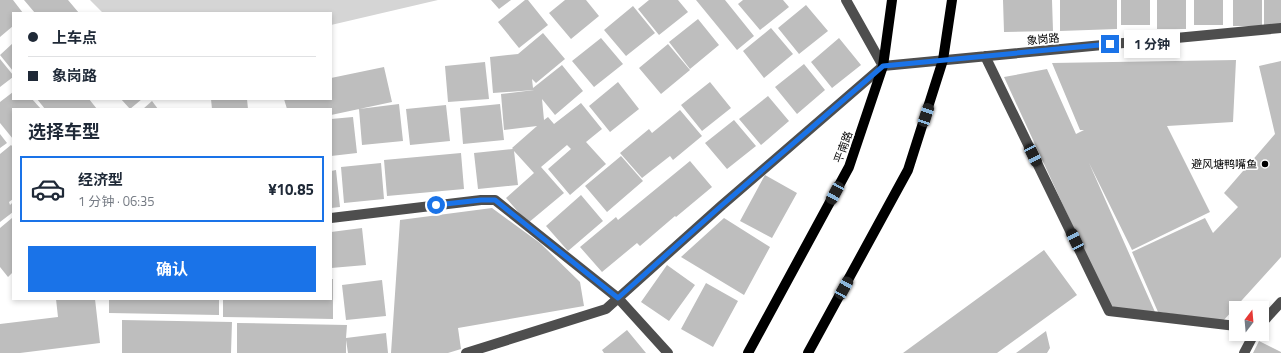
<!DOCTYPE html>
<html lang="zh">
<head>
<meta charset="utf-8">
<style>
	:root { --surface:#fff; --page:#f6f6f7; --text:#1f2937; --muted:#747a83; --line:#e0e1e3; --accent:#1a73e8 }
	body { margin:0; font-family:"Titillium Web","Noto Sans SC",sans-serif; background:var(--page); color:var(--text); height:100vh; display:flex; flex-direction:column; font-size:15px; white-space:nowrap }
	* { box-sizing:border-box; margin:0 }
	p { font-size:13px; color:var(--muted) }
	.icon { flex:none; width:22px; height:22px; fill:none; stroke:currentColor; stroke-width:2; stroke-linecap:round; stroke-linejoin:round }
	.map { position:relative; flex:1; overflow:hidden }
	.panel { position:absolute; left:12px; top:108px; width:320px; height:192px; display:flex; flex-direction:column; background:var(--surface); border-radius:0px; box-shadow:0 2px 6px #0003 }
	.panel>* { flex:none }
	.guide { position:absolute; left:12px; top:12px; width:320px; height:88px; border-radius:0px; box-shadow:0 2px 6px #0003; display:grid; align-content:center; height:88px; padding:0 16px; background:var(--surface) }
	.needle { width:26px; rotate:16deg }
	.buttons { position:absolute; left:1229px; top:301px; display:grid; gap:8px }
	.buttons a { display:grid; place-items:center; width:40px; height:40px; border-radius:0px; background:var(--surface); box-shadow:0 2px 6px #0003; font-size:20px }
	.end { position:absolute; width:18px; height:18px; margin:-9px; border:5px solid #1a73e8; background:#fff; box-shadow:0 0 0 2px #fff }
	.from { border-radius:50% }
	.bubble { position:absolute; height:28px; border-radius:0px; background:var(--surface); box-shadow:0 2px 6px #0003; font-size:13px; font-weight:700; line-height:28px; text-align:center }
	.car { position:absolute; width:12px; height:24px; margin:-12px -6px; border-radius:5px; box-shadow:0 0 3px 1px #0007; background:linear-gradient(#222 24%,#8ab4d8 0 40%,#222 0 76%,#8ab4d8 0 86%,#222 0) }
	.guide b { display:flex; align-items:center; gap:14px; height:38px; font-size:15px }
	.guide b+b { border-top:1px solid var(--line) }
	.guide i { width:10px; height:10px; background:var(--text) }
	ul { padding:0; list-style:none }
	li { display:flex; align-items:center; gap:12px; height:66px; margin:0 8px 6px; padding:0 8px; border:2px solid transparent; border-radius:0px }
	li div { flex:1 }
	li b { display:block; font-size:15px }
	li em { font-style:normal; font-weight:700 }
	li.on { border-color:var(--accent) }
	li>.icon { width:36px; height:36px; stroke-width:1.5 }
	h2 { padding:0 16px; font-size:18px; line-height:48px }
	.button { display:flex; gap:8px; margin-top:auto; padding:8px 16px }
	.button a { flex:1; height:46px; border-radius:0px; background:var(--accent); color:#fff; font-size:16px; font-weight:700; line-height:46px; text-align:center }
	.map>svg:first-child { display:block }
	.green { fill:#d5d5d5 }
	.building { fill:#bebebe }
	.lines { fill:none; stroke-linecap:round; stroke-linejoin:round }
	.minor { stroke:#4e4e4e; stroke-width:10 }
	.major { stroke:#000; stroke-width:10 }
	.route { stroke:#1a73e8; stroke-width:5 }
	.poi-dot { fill:#000; stroke:#fff; stroke-width:1.5 }
	.labels { text-anchor:middle; dominant-baseline:central; stroke-width:3.5; stroke-linejoin:round; paint-order:stroke }
	.street-label { font-size:11px; fill:#000; stroke:#fff }
	.poi-label { font-size:11px; fill:#000; stroke:#fff; text-anchor:end }
</style>
</head>
<body>
<div class="map">
<svg width="1281" height="353" viewBox="0 0 1281 353">
	<rect width="100%" height="100%" fill="#fff"/>
	<path class="green" d="M90,0H438L331,25V13H103Z"/>
	<path class="building" d="M0,0H13L23,13H13V26L0,37Z
		M24,0H68L79,13H35Z
		M491,0H511L499,9Z
		M525,0H528L548,25L519,48L498,22Z
		M565,0H586L599,16L571,39L549,13Z
		M649,0H678L688,12L659,35L638,9Z
		M696,0H725L754,36L737,50Z
		M743,0H783L789,7L760,30L738,4Z
		M1003,0H1052L1053,31L1004,32Z
		M1060,0H1117V29L1060,31Z
		M1121,0H1150V25H1121Z
		M1157,0H1186V29H1157Z
		M1194,0H1223V25H1194Z
		M1233,0H1262V26H1233Z
		M1264,0H1281V27H1264Z
		M806,5L828,31L799,54L778,28Z
		M633,6L655,33L626,56L604,30Z
		M698,19L719,45L690,69L669,42Z
		M771,28L793,54L764,78L743,51Z
		M543,33L565,59L536,83L532,79L533,88L562,65L583,91L555,115L542,99L544,120L548,117L554,124L581,103L602,129L586,142L606,164L570,195L548,169L571,149L567,145L541,167L564,193L528,223L506,198L534,173L514,151L518,185L478,189L474,153L513,149L512,148L537,126L504,130L501,94L534,90L493,93L490,57L518,54Z
		M601,38L623,64L594,87L572,61Z
		M839,38L861,65L832,88L811,62Z
		M13,43V71L0,55Z
		M668,44L690,70L661,94L639,68Z
		M0,59L13,75V77L0,87Z
		M1236,60L1233,122L1167,126L1210,212L1132,250L1089,163L1155,312L1110,307L1004,77L1047,69L1076,134L1084,130H1080L1052,63Z
		M1281,61V257L1223,321L1158,312L1132,252L1205,218L1213,233L1238,207L1224,193L1275,134L1259,66Z
		M485,62L489,99L448,102L445,66Z
		M804,64L825,90L797,114L775,87Z
		M384,67L392,102L331,115V109H287L284,99H331V78Z
		M618,82L639,109L610,132L589,106Z
		M710,82L731,108L702,131L681,105Z
		M13,92V99H32L41,109H13V139L0,123V102Z
		M768,96L789,121L761,145L739,119Z
		M37,99H89L97,109H45Z
		M121,99H142L130,109Z
		M211,99H247L248,109H212Z
		M152,101L158,109H143Z
		M399,104L403,141L362,145L359,109Z
		M500,104L504,140L463,144L460,108Z
		M446,105L450,141L410,145L406,109Z
		M680,110L702,136L673,160L670,156L642,178L620,153L649,129L652,133Z
		M353,117L357,153L331,156V119Z
		M734,120L756,146L727,169L705,143Z
		M0,134L7,143L0,148Z
		M11,145L13,147V199L9,202L10,205L13,202V212L0,222V154Z
		M461,153L464,189L387,196L384,160Z
		M621,156L643,181L607,212L585,186Z
		M690,161L712,187L676,217L675,216L640,246L637,243L602,272L580,247L616,217L618,220Z
		M381,163L384,199L344,203L341,167Z
		M336,170L340,207L331,208V171Z
		M765,175L797,193L772,238L740,221Z
		M581,195L603,221L568,251L546,226Z
		M492,208L540,243L580,282L584,306L458,328L461,349L448,353H391L400,220Z
		M12,218L13,272L8,277L0,267V228Z
		M724,218L770,247L744,295L681,257Z
		M362,228L366,265L331,268V232Z
		M1044,250L1077,295L997,353H903Z
		M667,265L695,285L669,321L641,302Z
		M331,279H333V319L223,317V299H331Z
		M382,280L386,316L346,320L342,285Z
		M706,283L738,301L713,347L681,329Z
		M56,299H95L100,343L20,353H0V324L58,317Z
		M109,299H219V315L109,313Z
		M122,320L232,322L231,353H122Z
		M237,323L347,325L346,338L386,333L388,353H348L346,340V353H237Z
		M627,330L646,353H604L602,350Z
		M1046,331L1050,348L1047,353H1016Z
		M1259,341L1281,352V353H1253Z"/>
	<g class="lines">
		<path class="minor" d="M846,0L883,66
			M985,56L1109,311L1236,326
			M883,66L1281,28
			M331,218L481,200H495L618,298L668,353
			M1262,323L1281,302
			M466,353L606,309L721,206L883,66
			M1244,353L1254,334"/>
		<path class="major" d="M748,353L849,167L883,66L892,0
			M808,353L908,170L943,60L952,0"/>
	</g>
	<g class="lines">
		<path class="route" d="M436,205L481,200H495L618,298L721,206L883,66L1110,44"/>
	</g>
	<circle class="poi-dot" cx="1265" cy="164" r="4"/>
	<g class="labels">
		<g class="street-label">
			<text transform="translate(1043 39) rotate(-5)">象岗路</text>
			<text transform="translate(843 147) rotate(-70)">平南路</text>
		</g>
		<g class="poi-label">
			<text x="1257" y="164">避风塘鸭嘴鱼</text>
		</g>
	</g>
</svg>
<div class="buttons">
<a><svg class="needle" viewBox="-14 -14 28 28"><path d="M0-13l5 13h-10z" fill="#e53935"/><path d="M0 13l5-13h-10z" fill="#747a83"/></svg></a>
</div>
<i class="end from" style="left:436px;top:205px"></i>
<i class="end" style="left:1110px;top:44px"></i>
<div class="bubble" style="left:1124px;top:30px;width:56px">1 分钟</div>
<i class="car" style="left:926px;top:115px;rotate:18deg"></i>
<i class="car" style="left:1033px;top:155px;rotate:154deg"></i>
<i class="car" style="left:835px;top:193px;rotate:208deg"></i>
<i class="car" style="left:1075px;top:240px;rotate:334deg"></i>
<i class="car" style="left:844px;top:288px;rotate:29deg"></i>
<div class="guide">
<b><i class="from"></i>上车点</b>
<b><i></i>象岗路</b>
</div>
<section class="panel">
<h2>选择车型</h2>
<ul>
<li class="on"><svg class="icon" aria-label="car" viewBox="0 0 24 24"><path d="M5 17H2v-5l4-1 3-4h7l3 4 3 1v5h-3M9 17h6M6 11h13"/><circle cx="7" cy="17" r="2"/><circle cx="17" cy="17" r="2"/></svg><div><b>经济型</b><p>1 分钟 · 06:35</p></div><em>¥10.85</em></li>
</ul>
<div class="button"><a>确认</a></div>
</section>
</div>
</body>
</html>
